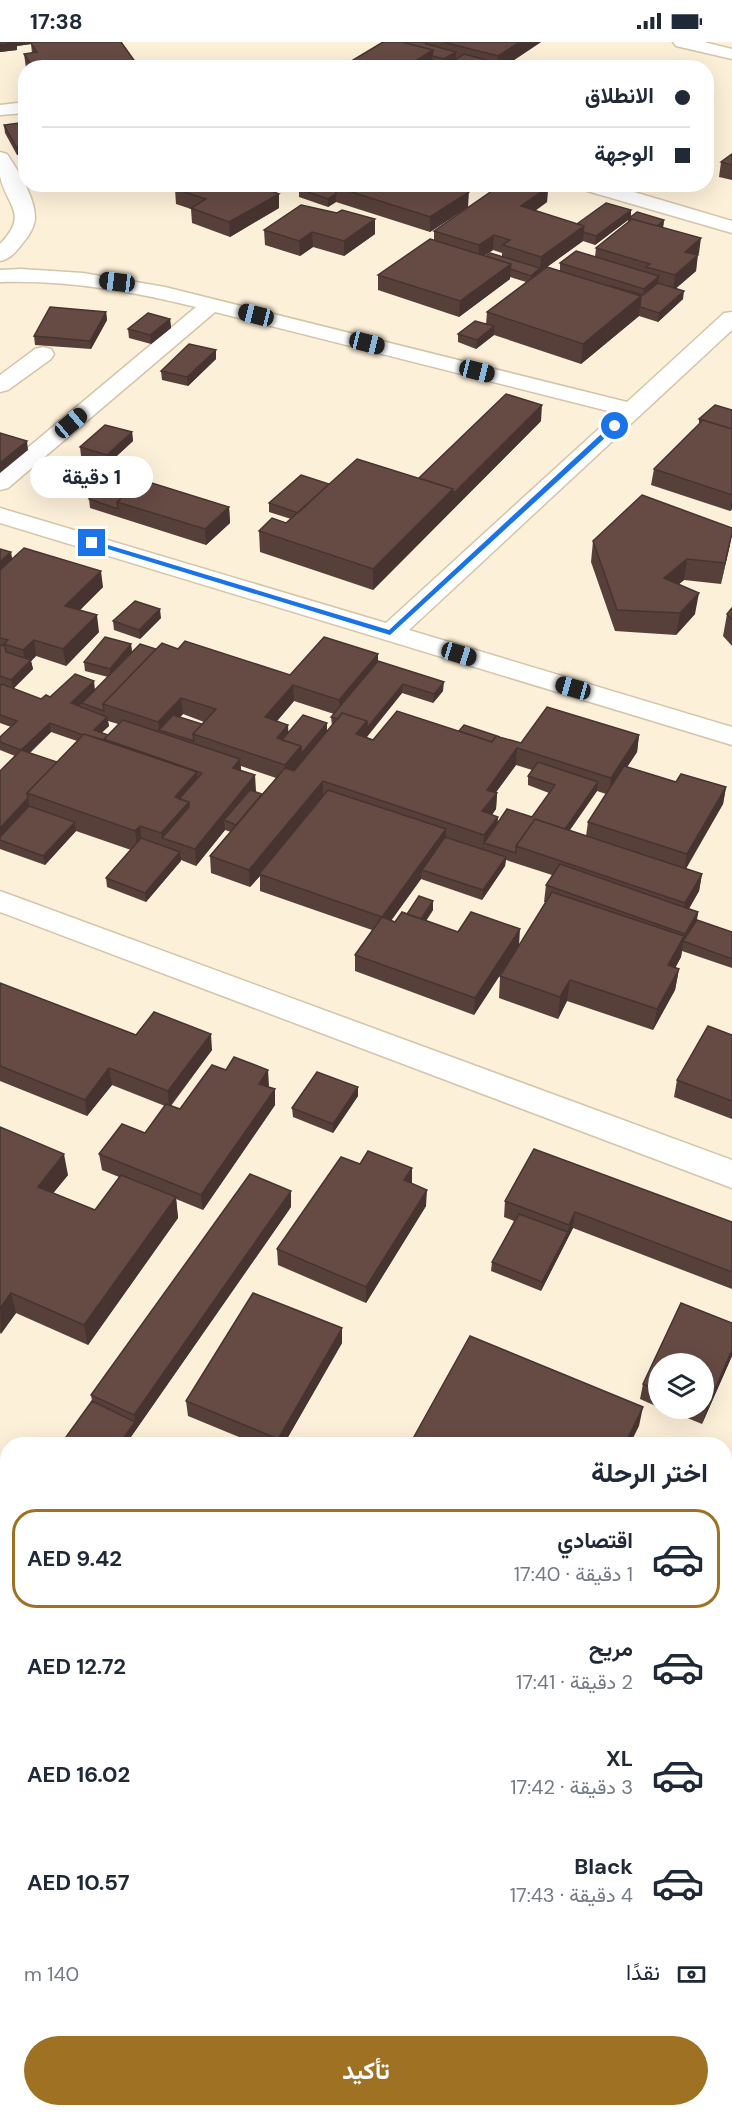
<!DOCTYPE html>
<html lang="ar">
<head>
<meta charset="utf-8">
<style>
	:root { --surface:#fff; --page:#f6f6f7; --text:#1f2937; --muted:#747a83; --line:#e0e1e3; --accent:#9f7223 }
	body { margin:0; font-family:"DM Sans",Vazirmatn,sans-serif; background:var(--page); color:var(--text); direction:rtl; height:100vh; display:flex; flex-direction:column; font-size:22px; white-space:nowrap }
	* { box-sizing:border-box; margin:0 }
	p { font-size:20px; color:var(--muted) }
	.icon { flex:none; width:33px; height:33px; fill:none; stroke:currentColor; stroke-width:2; stroke-linecap:round; stroke-linejoin:round }
	.map { position:relative; flex:1; overflow:hidden; direction:ltr }
	.sheet { position:absolute; left:0px; top:1395px; width:732px; height:680px; display:flex; flex-direction:column; background:var(--surface); border-radius:24px 24px 0 0; box-shadow:0 6px 24px #0002; direction:rtl }
	.sheet>* { flex:none }
	.hud { position:absolute; left:18px; top:18px; width:696px; height:132px; border-radius:24px; box-shadow:0 6px 24px #0002; direction:rtl; display:grid; align-content:center; height:132px; padding:0 24px; background:var(--surface) }
	.buttons { position:absolute; left:648px; top:1311px; display:grid; gap:12px }
	.buttons a { display:grid; place-items:center; width:66px; height:66px; border-radius:50%; background:var(--surface); box-shadow:0 6px 24px #0002; font-size:30px }
	.end { position:absolute; width:27px; height:27px; margin:-14px; border:8px solid #1a73e8; background:#fff; box-shadow:0 0 0 3px #fff }
	.from { border-radius:50% }
	.bubble { position:absolute; height:42px; border-radius:21px; background:var(--surface); box-shadow:0 6px 24px #0002; font-size:20px; font-weight:700; line-height:42px; text-align:center; direction:rtl }
	.car { position:absolute; width:18px; height:36px; margin:-18px -9px; border-radius:8px; box-shadow:0 0 4px 2px #0007; background:linear-gradient(#222 24%,#8ab4d8 0 40%,#222 0 76%,#8ab4d8 0 86%,#222 0) }
	.hud b { display:flex; align-items:center; gap:21px; height:57px; font-size:22px }
	.hud b+b { border-top:2px solid var(--line) }
	.hud i { width:15px; height:15px; background:var(--text) }
	ul { padding:0; list-style:none }
	li { display:flex; align-items:center; gap:18px; height:99px; margin:0 12px 9px; padding:0 12px; border:3px solid transparent; border-radius:24px }
	li div { flex:1 }
	li b { display:block; font-size:22px }
	li em { font-style:normal; font-weight:700 }
	li.selected { border-color:var(--accent) }
	li>.icon { width:54px; height:54px; stroke-width:1.5 }
	h2 { padding:0 24px; font-size:27px; line-height:72px }
	.pay { display:flex; align-items:center; gap:15px; height:66px; padding:0 24px; font-size:22px }
	.pay p { margin-inline-start:auto }
	.primary-button { display:flex; gap:12px; margin-top:auto; padding:12px 24px }
	.primary-button a { flex:1; height:69px; border-radius:36px; background:var(--accent); color:#fff; font-size:24px; font-weight:700; line-height:69px; text-align:center }
	.status { display:flex; justify-content:space-between; align-items:center; height:42px; padding:0 30px; background:var(--surface); direction:ltr }
	.status svg { height:16px; fill:currentColor }
	.map>svg:first-child { display:block }
	.lines { fill:none; stroke-linecap:round; stroke-linejoin:round }
	.minor-casing { stroke:#d4c4a9; stroke-width:3 }
	.minor { fill:#fff; fill-rule:evenodd }
	.wall { fill:#58403a; fill-rule:evenodd }
	.shaded-wall { fill:#473430 }
	.building { fill:#664a44; stroke:#473430; stroke-width:1.5 }
	.route { fill:#1a73e8 }
</style>
</head>
<body>
<div class="status"><b>17:38</b><svg viewBox="0 0 49 12"><path d="M0 12V9h3v3zM5 12V6h3v6zM10 12V3h3v9zM15 12V0h3v12zM26 1h20v11H26zM47 4h2v5h-2z"/></svg></div>
<div class="map">
<svg width="732" height="2074" viewBox="0 0 732 2074">
	<rect width="100%" height="100%" fill="#fdf0d9"/>
	<g class="lines">
		<g class="minor-casing">
			<path id="minor" d="M673,0H704L732,7V17L676,4Z
				M26,60V71L0,73V63Z
				M0,110L7,112C18,128 36,157 35,177C34,186 28,195 22,202C16,210 10,217 0,219V202C30,171 6,164 0,134C0,127 0,118 0,110Z
				M575,142H607L732,179V191L577,146Z
				M21,227L83,231L165,245L627,360L724,271L732,270V288L409,588L732,685V703L0,481V466L386,581L616,371L215,270L8,446L0,448V429L196,265C131,249 67,238 0,240V228Z
				M43,305L51,307L54,312L51,317L8,348L0,350V333L35,307Z
				M0,849L732,1118V1146L0,870Z
				M0,1699L8,1703V1746L0,1743Z
				M724,1787L732,1790V1835L724,1832Z
				M640,2067H702L705,2074H643Z"/>
		</g>
		<use href="#minor" class="minor"/>
	</g>
	<path class="wall" d="M0,0H121L136,26H26L24,12L32,11L31,2L17,4V8L0,10Z
		M383,0H541L502,26H442L443,25L432,22L426,26H348V21Z
		M26,80L17,113L5,91L4,83Z
		M732,112V138L719,135L721,120Z
		M445,142L468,165L430,190L336,160L328,165L299,155V147Z
		M543,144L548,145L547,160L535,169L577,182L631,175L664,178L663,185L699,211L697,213L696,229L676,246L683,257L658,280L639,274L581,322L494,293L476,307L458,300V292L486,282L487,270L526,240L510,235V237L459,275L378,248V233L434,198V189ZM628,178V180L596,206L595,215L560,221V229L547,225L583,199L595,203ZM493,208L502,211V215L484,214Z
		M175,147L279,152V166L230,195L192,181L191,167L176,162Z
		M337,171L375,177V192L344,214L313,205L300,214L265,203L264,188Z
		M106,270L107,278L91,307L35,303L34,294Z
		M170,277L171,286L151,302L129,296L128,287Z
		M216,308V317L188,344L162,338L161,329Z
		M732,368V467L730,469L651,443L654,427L699,383V377Z
		M541,379L373,548L260,510L259,489L286,481L291,477L269,470V461L329,442L419,436Z
		M132,390L133,399L108,422L81,414L80,405Z
		M123,455L229,465L230,481L206,503L90,466L89,457Z
		M732,492L721,542L684,538L679,542L695,572L676,593L615,589L591,520L593,499Z
		M0,507L12,517L103,545L80,568L99,590L66,624L36,614L31,619L33,627L13,647L41,657L50,655L95,648L108,635L85,629L84,620L131,602L132,610L156,607H178L290,633L378,619L443,649L433,661L402,651L367,695L373,698L459,689L500,695L521,701L639,693L637,710L627,725L676,740L726,745L723,762L686,827L702,832L699,849L689,867L698,870L697,878L732,890V926L682,909L681,915L675,926L679,927L675,948L653,988L567,959L558,977L499,956L500,934L515,910L474,973L355,929V913L372,888L260,849V834L250,845L211,831L210,814L231,790L225,788L196,824L181,818L146,860L107,845L106,836L131,808L76,789L45,823L0,807V729L15,714L0,708V695L11,685L0,681ZM294,659L334,672L331,675L332,684L327,689V681L289,690L277,679ZM183,672L204,680L202,682L180,675ZM108,679L118,682L108,693L101,691L109,684ZM51,690L77,699L57,720L30,711ZM516,723L532,728L528,734V743L549,751L532,775L497,781L498,775L492,773L496,767L497,751L496,750ZM241,724L276,736L262,752L255,750L256,749L241,728ZM597,749L606,752L588,780L586,794L570,788ZM506,818L552,833L546,843L544,860H546L519,904L458,890L426,879L433,868V859L407,872L395,880L391,879L421,837L482,858L505,824Z
		M732,566V604L723,594L727,572Z
		M161,576L140,597L114,588L113,579Z
		M0,941L136,993L212,1008L171,1064L180,1067L226,1028H268V1045L275,1063L203,1168L176,1157L178,1176L88,1303L16,1271L0,1292V1085L68,1133L53,1151L95,1168L119,1135L102,1128L99,1112L145,1091L165,1064L112,1043L87,1074L0,1039Z
		M732,993V1077L674,1055L677,1038Z
		M358,1054L333,1091L293,1075L292,1066Z
		M360,1122L412,1126V1142L426,1164L366,1261L278,1223L277,1207Z
		M505,1159L732,1180V1247L573,1186L541,1249L491,1229L492,1220L514,1179L504,1175Z
		M291,1165L126,1402H61L92,1359L91,1353Z
		M681,1261L732,1281V1314L702,1382L663,1366H704V1322H658V1365L640,1357L643,1342Z
		M342,1301L284,1402H256L188,1374L186,1359Z
		M732,1429V1502L724,1499V1448Z"/>
	<path class="shaded-wall" d="M14,0H44H30L31,2L17,4V8L0,10V3Z
		M520,0H541L502,26H497L498,14Z
		M433,8L432,22L426,26H404Z
		M456,10V17L443,25L444,17Z
		M136,21V26H107Z
		M498,21L497,26H490Z
		M26,104V112L17,113L16,105Z
		M138,142H176L139,148Z
		M548,145L547,160L520,179L521,164Z
		M469,150L468,165L430,190V175Z
		M279,152V166L230,195L229,180Z
		M336,152V160L328,165V157Z
		M631,168V176L628,177V178L595,203L596,194Z
		M375,177V192L344,214V199Z
		M664,178L663,186L656,184Z
		M584,184L583,199L540,230L531,242V234L540,227L541,215Z
		M312,190L313,205L300,214L299,199Z
		M494,193L493,208L478,218L479,203Z
		M701,196L699,211L683,225L685,210Z
		M698,213L696,229L673,249L675,233Z
		M511,222L510,237L459,275L460,259Z
		M659,234L657,249L642,262L644,247Z
		M684,249L683,257L658,280L659,271Z
		M641,254L639,274L581,322L583,302Z
		M106,270L107,278L91,307L90,299Z
		M170,277L171,286L151,302L150,293Z
		M494,284V293L476,307L477,298Z
		M216,308V317L188,344L187,335Z
		M542,363L541,379L373,548V527L453,447Z
		M132,390L133,399L108,422L107,413Z
		M27,399L28,408L0,431V421Z
		M732,456V467L730,469Z
		M229,465L230,481L206,503L205,487Z
		M732,491L729,507L721,542L725,521Z
		M11,510L14,526L0,539V520Z
		M687,517L684,538L661,557L664,536Z
		M101,529L103,545L68,580L65,564Z
		M699,551L695,572L676,593L680,571Z
		M160,567L161,576L140,597L139,588Z
		M97,573L99,590L66,624L63,607Z
		M34,598L36,614L31,619L33,627L13,647L11,638L26,623L23,608Z
		M131,602L132,611L111,636L110,627Z
		M378,612V628L340,674L339,658Z
		M94,639L95,648L72,671L71,661Z
		M444,640L443,649L433,661L434,652Z
		M403,642L402,651L356,708V692L367,679Z
		M293,643L294,659L266,692L265,675Z
		M181,656L183,672L166,690L159,688L158,680Z
		M107,675L109,684L95,697L94,688Z
		M50,681L51,690L23,717L21,708Z
		M327,681V690L285,739V723L301,704Z
		M288,683L289,699L277,704V696Z
		M639,693L637,710L609,753L611,736Z
		M517,706L516,723L486,764L487,748Z
		M240,717L241,734L233,726Z
		M197,730L199,751L191,781L162,796L161,791L175,755Z
		M255,733L256,749L231,781L224,778L225,788L196,824L195,807Z
		M323,739V756L259,832L260,834L250,845L249,828Z
		M598,740L597,749L560,802L561,793Z
		M726,745L723,762L684,829L687,812Z
		M497,751L496,767L481,786L482,769Z
		M28,756L31,773L0,798V786Z
		M498,775L497,791L484,801L483,810L484,793Z
		M75,780L76,789L45,823L43,814Z
		M140,784L142,805L138,810L135,789Z
		M446,787L445,804L422,828L421,837L381,892L382,875Z
		M180,810L181,819L146,860L145,851Z
		M506,815L505,824L482,858L483,848Z
		M702,832L699,849L682,878L685,861Z
		M433,859V868L417,892V883Z
		M698,870L695,887L683,899L685,892Z
		M520,887L519,904L474,973L475,956Z
		M684,894L681,915L665,945L668,923Z
		M679,927L675,948L653,988L657,967Z
		M570,938L567,959L558,977L560,955Z
		M211,992L212,1008L169,1065L168,1049Z
		M109,1026L112,1043L87,1074L85,1058Z
		M268,1028L269,1044L260,1058L259,1042Z
		M358,1045V1054L333,1091V1082Z
		M275,1047V1063L203,1168L201,1153Z
		M64,1112L68,1133L42,1165L38,1145Z
		M412,1126V1142L404,1138Z
		M427,1148L426,1164L366,1261V1245Z
		M291,1149V1165L126,1402H119L135,1380L134,1373Z
		M176,1155L178,1176L88,1303L84,1283Z
		M575,1170L573,1186L541,1249L542,1240L568,1190L569,1183Z
		M11,1251L16,1271L1,1292L0,1266Z
		M342,1286V1301L284,1402H278V1397Z
		M732,1308V1314L702,1382L706,1368Z
		M643,1365L639,1384L630,1402H625Z"/>
	<path class="building" d="M0,0H16L0,3Z
		M30,0H121L136,21L107,26H44L43,24L33,25L24,12L37,10Z
		M383,0H402L433,8L404,26H364L348,21Z
		M402,0H426V2L456,10L444,17L432,14L433,8Z
		M443,0H520L498,14Z
		M464,12L498,21L490,26H442Z
		M26,80V104L16,105L4,83Z
		M732,112V123L721,120Z
		M183,142H252L279,152L229,180L191,166L206,157L175,147Z
		M306,142H340L336,145V152L328,157L299,147Z
		M340,142H445L469,150L430,175L336,145Z
		M502,142H539L548,145L521,164L584,184L541,215L503,203L510,198L494,193L479,203L434,189Z
		M606,161L631,168L596,194L583,190L584,184L577,182Z
		M301,163L337,171L342,168L375,177L344,199L312,190L299,199L264,188Z
		M637,170L664,178L657,184L632,177H628Z
		M632,177L701,196L685,210L698,213L675,233L646,225L650,222L596,206Z
		M430,197L511,222L460,259L378,233Z
		M576,209L659,234L644,247L560,221Z
		M490,211L540,226L531,234L510,227L511,222L486,214Z
		M547,225L641,254L583,302L487,270Z
		M658,241L684,249L659,271L640,265L641,254L610,244H611L643,253Z
		M50,265L106,270L90,299L34,294Z
		M148,271L170,277L150,293L128,287Z
		M475,279L494,284L477,298L458,292Z
		M189,302L216,308L187,335L161,329Z
		M506,352L542,363L453,452V447L419,436Z
		M715,363L732,368V387L699,377Z
		M703,378L732,387V453L654,427Z
		M105,383L132,390L107,413L80,405Z
		M0,391L27,399L0,421Z
		M357,417L453,447L373,527L259,489L272,476L286,481Z
		M301,433L329,442L298,471L269,461Z
		M142,438L229,465L205,487L117,460Z
		M100,447L123,455L117,460L118,467L89,457Z
		M642,453L732,486V491L725,521L687,517L664,536L699,551L680,571L617,568L593,499Z
		M24,506L101,529L65,564L97,573L63,607L34,598L23,608L4,602L8,598L0,596V528Z
		M0,507L11,510L0,520Z
		M135,559L160,567L139,588L113,579Z
		M732,566V578L727,572Z
		M105,595L131,602L110,627L84,620Z
		M324,595L378,612L339,658L293,643L265,675L288,683L277,696L301,704L285,723L193,692L216,667L181,656L158,680L103,662L162,601L178,607L185,599L290,633Z
		M140,602L156,607L103,662L104,669L82,661Z
		M0,603L5,604L6,610L31,618L11,638L0,634Z
		M378,619L444,640L434,652L403,642L367,686V679L342,671L338,677L331,675Z
		M75,632L94,639L71,661L107,675L94,688L108,693L104,697V698L84,692L83,693L50,681L21,708L0,700V695L17,679L0,673V644L2,642L41,657L46,653L50,655Z
		M547,665L639,693L611,736L517,706L487,748L497,751L482,769L498,775L484,793L323,739L249,828L210,814L285,726L294,729L342,671L367,679L356,692L373,698L397,669L492,700L496,694L521,701Z
		M173,673L202,682L193,692L194,699L159,688Z
		M303,673L327,681L301,712V704L282,698Z
		M123,678L240,717L233,726L255,733L195,807L162,796L189,765V760L179,757L202,731L104,697Z
		M464,683L500,695L496,694L492,700L459,689Z
		M84,692L197,730L175,755L189,760L161,791L140,784L135,789L27,751Z
		M21,708L57,720L27,751L28,756L0,786V729Z
		M538,720L598,740L565,787L535,777L516,804V811L484,801L507,767L532,775L555,743L528,734Z
		M624,724L676,740L681,732L726,745L687,812L588,780Z
		M250,748L262,752L236,783L224,778Z
		M328,748L446,787L382,875L259,832Z
		M29,764L75,780L43,814L0,798V795Z
		M535,777L702,832L685,861L516,804Z
		M445,795L506,815L483,848L422,828Z
		M141,796L180,810L145,851L106,836Z
		M560,822L698,870L685,892L546,843Z
		M552,850L684,894L668,923L679,927L657,967L570,938L560,955L500,934Z
		M419,854L433,859L421,877L407,872Z
		M402,870L458,890L471,870L520,887L475,956L355,913L382,875L395,880Z
		M697,878L732,890V917L683,899Z
		M0,941L136,993L154,970L211,992L168,1049L109,1026L85,1058L0,1024Z
		M708,984L732,993V1059L677,1038Z
		M234,1015L268,1028L259,1042L275,1047L201,1153L99,1112L122,1082L145,1091L166,1062L180,1067L212,1023L226,1028Z
		M317,1030L358,1045L333,1082L292,1066Z
		M0,1085L64,1112L38,1145L95,1168L121,1133L176,1155L84,1283L11,1251L0,1266Z
		M534,1107L732,1180V1230L575,1170L569,1183L505,1159Z
		M368,1109L412,1126L404,1138L427,1148L366,1245L277,1207L341,1115L360,1122Z
		M250,1132L291,1149L134,1373L91,1353Z
		M519,1172L568,1190L542,1240L492,1220Z
		M253,1251L342,1286L278,1397L186,1359Z
		M681,1261L732,1281V1308L706,1368L703,1366L704,1322H658V1348L643,1342Z
		M470,1294L643,1365L625,1402H410Z
		M92,1359L135,1380L119,1402H61Z
		M732,1429V1439L728,1437Z
		M724,1448L732,1451V1493L724,1490Z"/>
	<path class="route" d="M612,382L618,384L390,593L88,501L95,499L389,588Z"/>
</svg>
<div class="buttons">
<a><svg class="icon" aria-label="layers" viewBox="0 0 24 24"><path d="M12 4l9 5-9 5-9-5zM3 14l9 5 9-5"/></svg></a>
</div>
<i class="end from" style="left:615px;top:384px"></i>
<i class="end" style="left:92px;top:501px"></i>
<div class="bubble" style="left:30px;top:414px;width:123px">1 دقيقة</div>
<i class="car" style="left:117px;top:240px;rotate:277deg"></i>
<i class="car" style="left:256px;top:273px;rotate:284deg"></i>
<i class="car" style="left:367px;top:301px;rotate:104deg"></i>
<i class="car" style="left:477px;top:329px;rotate:104deg"></i>
<i class="car" style="left:71px;top:381px;rotate:50deg"></i>
<i class="car" style="left:459px;top:612px;rotate:107deg"></i>
<i class="car" style="left:573px;top:646px;rotate:286deg"></i>
<div class="hud">
<b><i class="from"></i>الانطلاق</b>
<b><i></i>الوجهة</b>
</div>
<section class="sheet">
<h2>اختر الرحلة</h2>
<ul>
<li class="selected"><svg class="icon" aria-label="car" viewBox="0 0 24 24"><path d="M5 17H2v-5l4-1 3-4h7l3 4 3 1v5h-3M9 17h6M6 11h13"/><circle cx="7" cy="17" r="2"/><circle cx="17" cy="17" r="2"/></svg><div><b>اقتصادي</b><p>1 دقيقة · 17:40</p></div><em>AED 9.42</em></li>
<li><svg class="icon" aria-label="car" viewBox="0 0 24 24"><path d="M5 17H2v-5l4-1 3-4h7l3 4 3 1v5h-3M9 17h6M6 11h13"/><circle cx="7" cy="17" r="2"/><circle cx="17" cy="17" r="2"/></svg><div><b>مريح</b><p>2 دقيقة · 17:41</p></div><em>AED 12.72</em></li>
<li><svg class="icon" aria-label="car" viewBox="0 0 24 24"><path d="M5 17H2v-5l4-1 3-4h7l3 4 3 1v5h-3M9 17h6M6 11h13"/><circle cx="7" cy="17" r="2"/><circle cx="17" cy="17" r="2"/></svg><div><b>XL</b><p>3 دقيقة · 17:42</p></div><em>AED 16.02</em></li>
<li><svg class="icon" aria-label="car" viewBox="0 0 24 24"><path d="M5 17H2v-5l4-1 3-4h7l3 4 3 1v5h-3M9 17h6M6 11h13"/><circle cx="7" cy="17" r="2"/><circle cx="17" cy="17" r="2"/></svg><div><b>Black</b><p>4 دقيقة · 17:43</p></div><em>AED 10.57</em></li>
</ul>
<div class="pay"><svg class="icon" aria-label="cash" viewBox="0 0 24 24"><path d="M3 7h18v10H3z"/><circle cx="12" cy="12" r="2"/></svg>نقدًا<p>140 m</p></div>
<div class="primary-button"><a>تأكيد</a></div>
</section>
</div>
</body>
</html>
